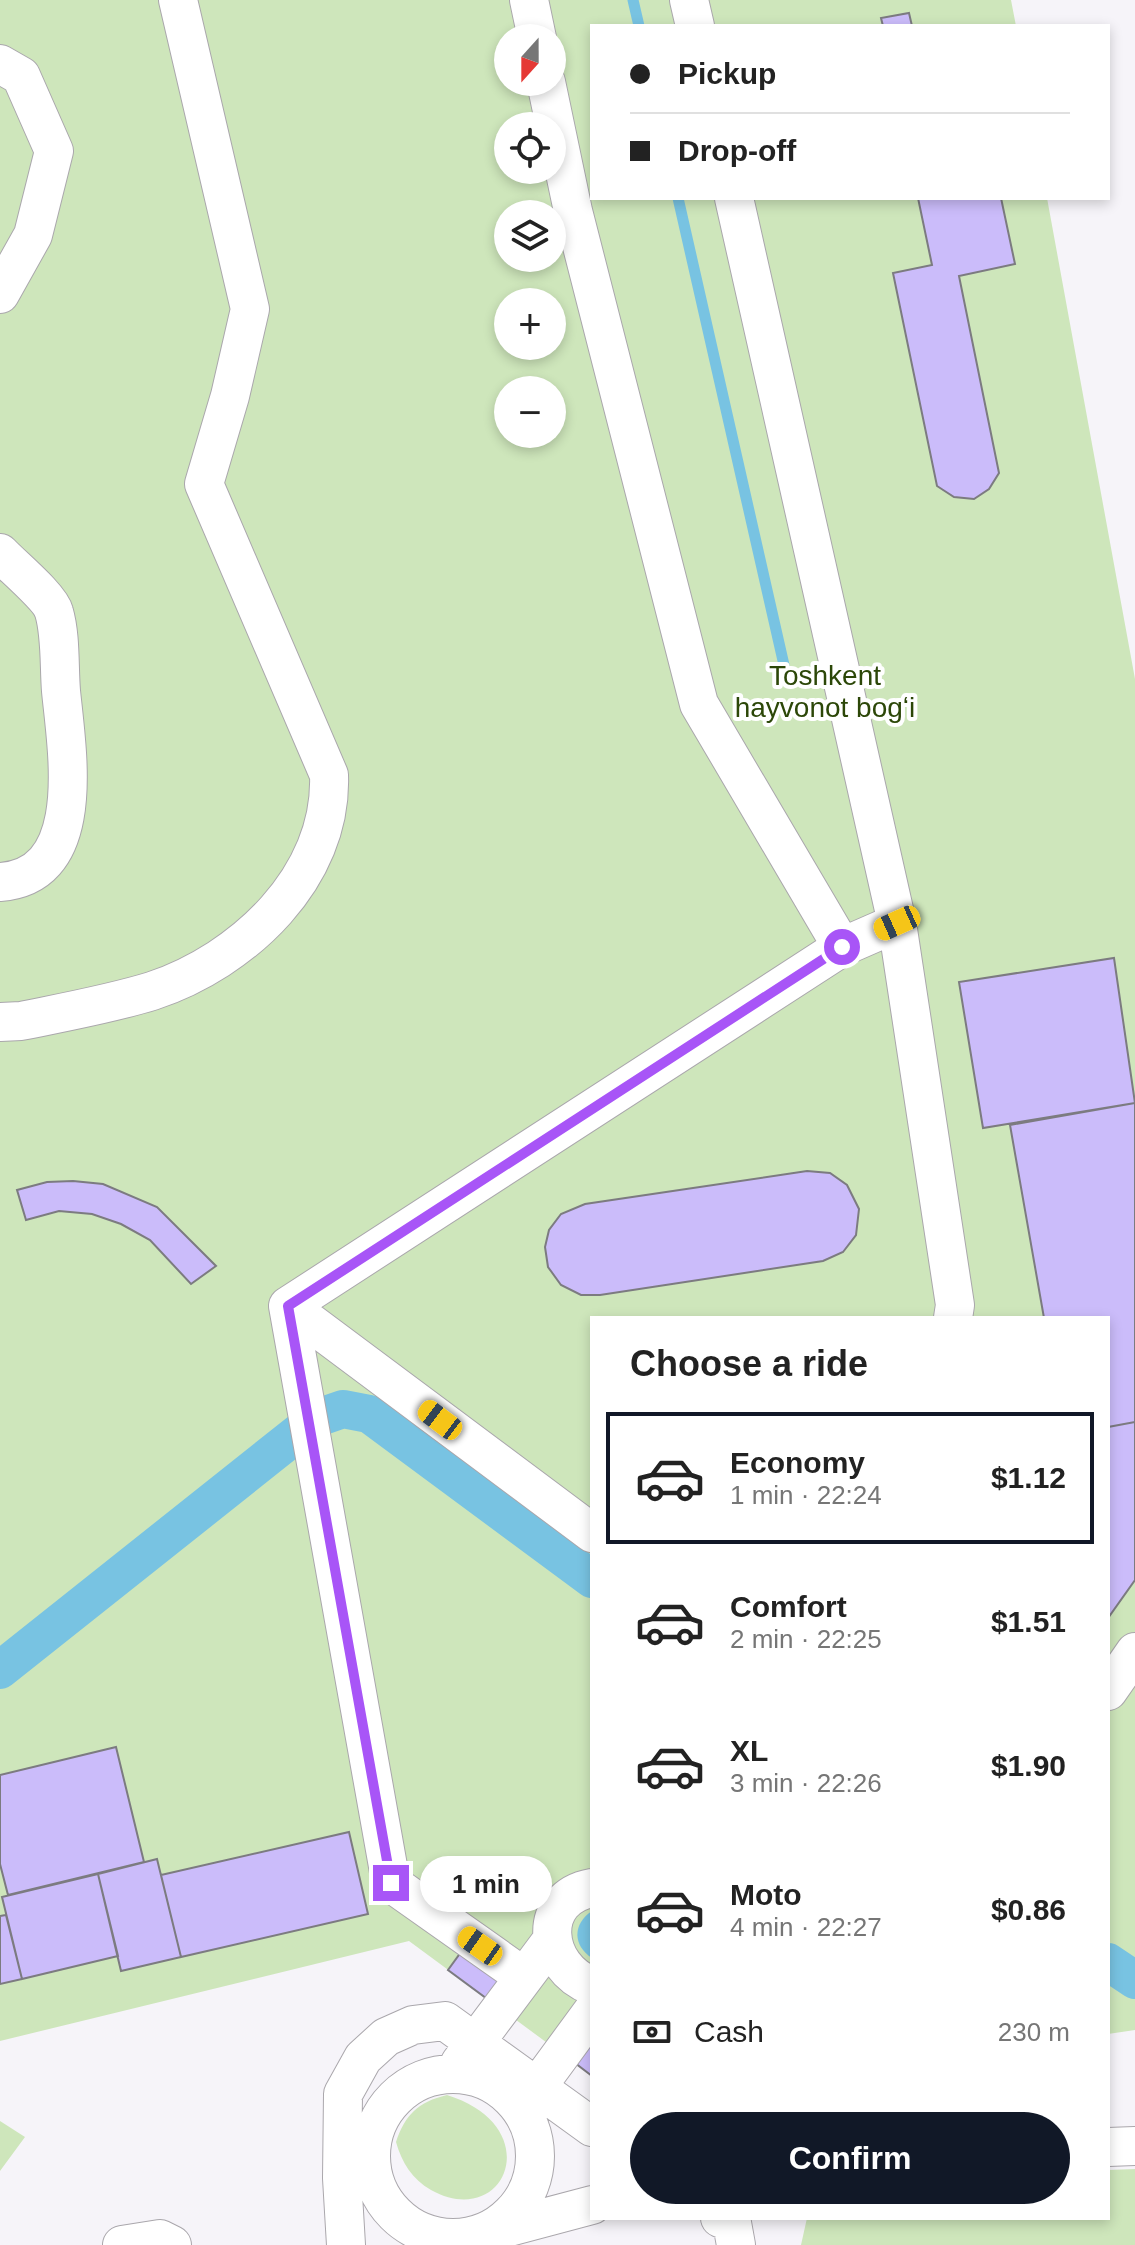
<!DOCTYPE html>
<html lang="en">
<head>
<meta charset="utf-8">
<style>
	:root { --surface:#fff; --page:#f2f2f2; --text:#222; --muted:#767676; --line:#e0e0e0; --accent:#111827 }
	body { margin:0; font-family:Helvetica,sans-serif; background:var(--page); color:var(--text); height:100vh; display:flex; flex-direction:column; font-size:30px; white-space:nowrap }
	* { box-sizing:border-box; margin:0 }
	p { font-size:26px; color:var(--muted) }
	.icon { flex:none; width:44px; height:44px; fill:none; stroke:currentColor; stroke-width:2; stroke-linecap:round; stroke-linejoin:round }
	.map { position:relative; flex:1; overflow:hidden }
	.details { position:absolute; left:590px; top:1316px; width:520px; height:904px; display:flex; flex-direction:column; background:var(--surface); border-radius:0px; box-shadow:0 4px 12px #0003 }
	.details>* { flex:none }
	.guide { position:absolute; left:590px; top:24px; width:520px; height:176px; border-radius:0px; box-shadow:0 4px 12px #0003; display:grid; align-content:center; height:176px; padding:0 40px; background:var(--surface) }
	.needle { width:52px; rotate:201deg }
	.fabs { position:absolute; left:494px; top:24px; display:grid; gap:16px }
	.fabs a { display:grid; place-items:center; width:72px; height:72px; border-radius:50%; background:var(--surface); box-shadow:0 4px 12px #0003; font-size:40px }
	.end { position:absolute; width:36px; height:36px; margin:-18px; border:10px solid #a855f7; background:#fff; box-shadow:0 0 0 4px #fff }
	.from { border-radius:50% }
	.bubble { position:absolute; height:56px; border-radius:28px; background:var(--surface); box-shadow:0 4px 12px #0003; font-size:26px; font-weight:600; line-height:56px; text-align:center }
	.car { position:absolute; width:24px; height:48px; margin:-24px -12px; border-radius:10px; box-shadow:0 0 6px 2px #0007; background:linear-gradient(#f5c518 24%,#345 0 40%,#f5c518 0 76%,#345 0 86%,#f5c518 0) }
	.guide b { display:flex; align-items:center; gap:28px; height:76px; font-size:30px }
	.guide b+b { border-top:2px solid var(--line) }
	.guide i { width:20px; height:20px; background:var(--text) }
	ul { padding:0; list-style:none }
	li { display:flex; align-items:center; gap:24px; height:132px; margin:0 16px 12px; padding:0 24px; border:4px solid transparent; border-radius:0px }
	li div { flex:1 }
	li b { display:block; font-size:30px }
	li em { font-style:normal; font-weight:600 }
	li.current { border-color:var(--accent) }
	li>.icon { width:72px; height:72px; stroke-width:1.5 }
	h2 { padding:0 40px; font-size:36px; line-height:96px }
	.pay { display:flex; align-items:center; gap:20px; height:88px; padding:0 40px; font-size:30px }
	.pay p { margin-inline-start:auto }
	.primary-button { display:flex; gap:16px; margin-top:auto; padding:16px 40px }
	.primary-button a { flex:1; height:92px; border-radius:48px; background:var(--accent); color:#fff; font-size:32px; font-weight:600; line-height:92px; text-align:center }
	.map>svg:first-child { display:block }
	.green { fill:#cee6bb; fill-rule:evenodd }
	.water { fill:#78c3e2 }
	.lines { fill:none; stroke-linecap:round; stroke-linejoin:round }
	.stream { stroke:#78c3e2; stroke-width:11 }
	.canal { stroke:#78c3e2; stroke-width:38 }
	.building { fill:#cbbcfa; stroke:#7c7b80; stroke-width:2 }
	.minor-casing { stroke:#aaa7ac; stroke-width:40 }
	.minor { stroke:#fff; stroke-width:38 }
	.route { stroke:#a855f7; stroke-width:10 }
	.labels { text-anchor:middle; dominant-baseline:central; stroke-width:8; stroke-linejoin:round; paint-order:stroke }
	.park-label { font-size:28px; fill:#2c4708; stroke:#fff }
</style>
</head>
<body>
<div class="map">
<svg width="1135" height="2245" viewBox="0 0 1135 2245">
	<rect width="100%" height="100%" fill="#f6f4f9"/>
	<path class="green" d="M0,0H1011L1016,26H592V198H1047L1135,679V2030L1108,2034V1318H592V2076L409,1941L0,2041ZM508,38H552V82H508ZM508,126H552V170H508ZM508,214H552V258H508ZM508,302H552V346H508ZM508,390H552V434H508Z
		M447,2095C549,2127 505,2231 431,2190C412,2179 402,2163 396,2142C405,2115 418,2102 447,2095Z
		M0,2121L25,2137L0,2171Z
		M1135,2169V2245H801L807,2218H1108V2170Z"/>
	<path class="water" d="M592,1911V1958C573,1946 572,1924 592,1911Z"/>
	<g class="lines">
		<path class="stream" d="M633,0L639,26
			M678,198L784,665"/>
		<path class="canal" d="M0,1670L317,1418L343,1409L369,1414L592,1579
			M1108,1962L1135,1980"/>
	</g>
	<path class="building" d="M909,13L912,26H883L881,18Z
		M918,198H1001L1015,264L959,276L999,473L989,489L974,499L954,497L937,486L893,273L932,265Z
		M1114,958L1135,1103L983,1128L959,982Z
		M1135,1103V1422L1108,1427V1318H1044L1010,1125Z
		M807,1171L830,1173L847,1185L859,1209L856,1235L843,1252L823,1261L600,1295H581L561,1285L548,1267L545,1247L549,1230L561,1214L585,1204Z
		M73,1181L103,1184L157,1207L216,1266L191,1284L150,1240L121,1224L92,1214L59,1211L26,1220L17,1190L47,1182Z
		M1135,1422V1580L1108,1618V1427Z
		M116,1747L144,1862L8,1895L0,1864V1775Z
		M349,1832L368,1914L181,1957L161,1875Z
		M157,1859L181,1957L121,1971L98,1874Z
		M98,1874L118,1956L22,1979L2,1897Z
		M6,1915L22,1979L0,1984V1916Z
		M464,1948L506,1978L490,2001L448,1970Z
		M592,2039V2076L575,2063Z"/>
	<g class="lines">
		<g class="minor-casing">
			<path id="minor" d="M529,0L537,38
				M689,0L695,26
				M0,64L21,76L54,151L33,235L0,294
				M546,82L573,211L699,704L842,947
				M734,198L897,923L955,1305L953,1318
				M0,553C12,566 50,597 54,612C61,636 59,666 61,691C67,752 89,876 0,882
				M0,1022L21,1021C65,1012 110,1004 152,991C243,961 333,877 329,775L204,484L230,396L250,309L178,0
				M288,1306L391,1883L524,1977
				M288,1306L842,947L897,923
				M288,1306L592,1533
				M1108,1691L1135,1652
				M592,1888C536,1898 542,1967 592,1986
				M460,2063L552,1940
				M371 2156a82 82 0 1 1 164 0a82 82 0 1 1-164 0Z
				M513,2088L537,2087L592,2012
				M1108,2147L1135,2146
				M720,2218L732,2223L736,2245
				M494,2231L592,2205
				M122,2245L160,2239L172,2245
				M346,2245L342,2178L343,2094L363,2058L386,2037L413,2025L445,2021L592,2127"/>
		</g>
		<use href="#minor" class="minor"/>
	</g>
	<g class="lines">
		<path class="route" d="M391,1883L288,1306L842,947"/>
	</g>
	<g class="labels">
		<g class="park-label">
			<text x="825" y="675">Toshkent<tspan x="825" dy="32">hayvonot bogʻi</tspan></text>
		</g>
	</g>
</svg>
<div class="fabs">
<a><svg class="needle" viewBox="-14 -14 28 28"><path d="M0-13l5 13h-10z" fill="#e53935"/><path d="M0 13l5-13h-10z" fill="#767676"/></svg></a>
<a><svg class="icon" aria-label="locate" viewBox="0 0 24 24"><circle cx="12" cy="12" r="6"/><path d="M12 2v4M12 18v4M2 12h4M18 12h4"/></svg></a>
<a><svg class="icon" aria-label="layers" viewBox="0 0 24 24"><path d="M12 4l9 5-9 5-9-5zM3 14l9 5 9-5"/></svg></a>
<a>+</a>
<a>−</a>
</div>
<i class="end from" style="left:842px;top:947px"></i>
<i class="end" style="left:391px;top:1883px"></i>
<div class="bubble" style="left:420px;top:1856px;width:132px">1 min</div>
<i class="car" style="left:897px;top:923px;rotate:246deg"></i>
<i class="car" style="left:440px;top:1420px;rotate:307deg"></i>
<i class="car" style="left:480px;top:1946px;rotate:305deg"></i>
<div class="guide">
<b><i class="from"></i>Pickup</b>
<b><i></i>Drop-off</b>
</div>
<section class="details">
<h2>Choose a ride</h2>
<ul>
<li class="current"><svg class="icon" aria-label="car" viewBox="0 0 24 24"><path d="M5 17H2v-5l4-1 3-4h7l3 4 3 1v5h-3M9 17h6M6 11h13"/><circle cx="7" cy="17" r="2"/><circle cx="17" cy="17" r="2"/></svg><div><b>Economy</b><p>1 min · 22:24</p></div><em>$1.12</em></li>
<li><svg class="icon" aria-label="car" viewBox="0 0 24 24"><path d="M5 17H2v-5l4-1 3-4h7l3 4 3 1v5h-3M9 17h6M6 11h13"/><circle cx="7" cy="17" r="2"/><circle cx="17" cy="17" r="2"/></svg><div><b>Comfort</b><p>2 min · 22:25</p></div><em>$1.51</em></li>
<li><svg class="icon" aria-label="car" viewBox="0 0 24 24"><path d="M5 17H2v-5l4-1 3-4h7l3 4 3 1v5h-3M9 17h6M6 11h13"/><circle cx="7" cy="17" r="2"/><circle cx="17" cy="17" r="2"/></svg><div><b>XL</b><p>3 min · 22:26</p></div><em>$1.90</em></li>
<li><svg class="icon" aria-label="car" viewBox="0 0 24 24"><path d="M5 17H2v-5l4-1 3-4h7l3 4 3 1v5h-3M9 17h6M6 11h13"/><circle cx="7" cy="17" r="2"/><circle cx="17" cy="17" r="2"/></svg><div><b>Moto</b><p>4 min · 22:27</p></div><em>$0.86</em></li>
</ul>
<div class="pay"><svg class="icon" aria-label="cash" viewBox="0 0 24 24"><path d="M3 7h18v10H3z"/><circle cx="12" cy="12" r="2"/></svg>Cash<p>230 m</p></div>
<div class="primary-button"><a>Confirm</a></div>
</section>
</div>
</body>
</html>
